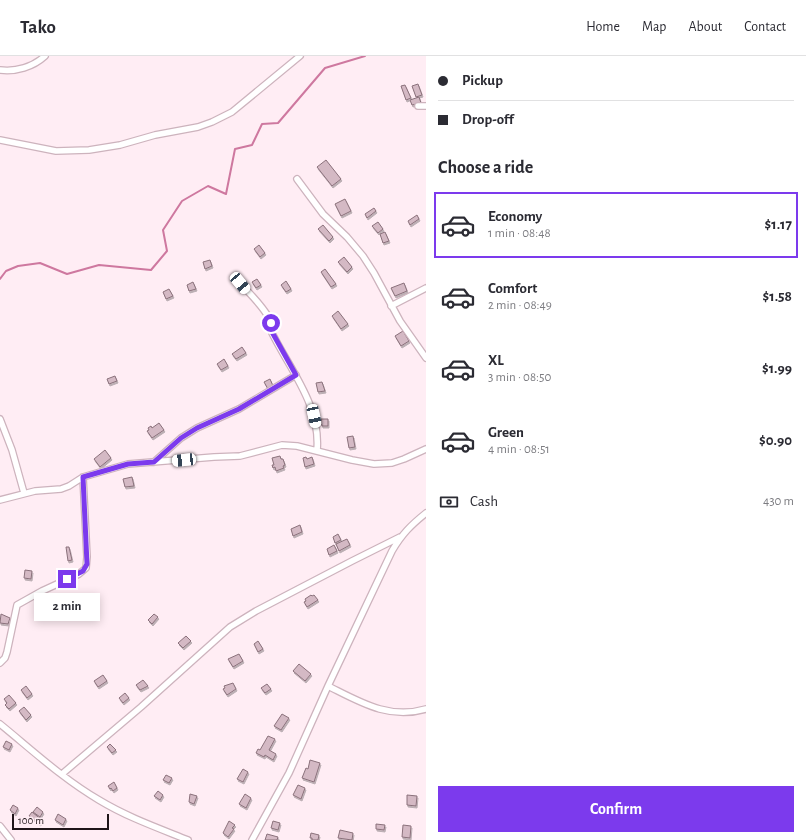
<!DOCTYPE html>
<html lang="en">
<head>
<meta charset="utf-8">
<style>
	:root { --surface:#fff; --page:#f7f7f7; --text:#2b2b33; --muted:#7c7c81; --line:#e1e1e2; --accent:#7c3aed }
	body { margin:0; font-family:"Alegreya Sans",sans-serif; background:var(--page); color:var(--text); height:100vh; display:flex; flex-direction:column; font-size:15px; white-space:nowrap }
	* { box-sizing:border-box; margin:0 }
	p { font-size:13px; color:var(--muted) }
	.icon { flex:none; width:22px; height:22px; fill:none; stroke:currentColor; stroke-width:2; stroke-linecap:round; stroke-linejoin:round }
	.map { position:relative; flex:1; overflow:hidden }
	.panel { display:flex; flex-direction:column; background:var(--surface); width:380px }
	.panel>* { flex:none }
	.top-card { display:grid; align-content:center; height:88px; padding:0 12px; background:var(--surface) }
	.scale { position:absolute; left:12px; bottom:10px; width:97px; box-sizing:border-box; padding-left:4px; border:2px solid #1f1519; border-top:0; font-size:11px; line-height:14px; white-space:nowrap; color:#1f1519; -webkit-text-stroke:3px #ffedf4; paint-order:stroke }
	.end { position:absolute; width:18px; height:18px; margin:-9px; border:5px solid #7c3aed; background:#fff; box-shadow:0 0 0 2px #fff }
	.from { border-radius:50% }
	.bubble { position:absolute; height:28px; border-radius:0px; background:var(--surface); box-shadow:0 2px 10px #0003; font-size:13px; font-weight:700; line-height:28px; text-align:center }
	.car { position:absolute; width:12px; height:24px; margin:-12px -6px; border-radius:5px; box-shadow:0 0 3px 1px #0007; background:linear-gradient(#fff 24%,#345 0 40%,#fff 0 76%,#345 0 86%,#fff 0) }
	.top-card b { display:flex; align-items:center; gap:14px; height:38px; font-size:15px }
	.top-card b+b { border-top:1px solid var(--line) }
	.top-card i { width:10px; height:10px; background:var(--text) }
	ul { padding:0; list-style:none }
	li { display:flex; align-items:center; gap:12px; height:66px; margin:0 8px 6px; padding:0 4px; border:2px solid transparent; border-radius:0px }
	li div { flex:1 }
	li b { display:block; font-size:15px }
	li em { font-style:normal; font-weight:700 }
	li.current { border-color:var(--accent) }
	li>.icon { width:36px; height:36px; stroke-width:1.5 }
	h2 { padding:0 12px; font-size:18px; line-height:48px }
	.pay { display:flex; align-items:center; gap:10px; height:44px; padding:0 12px; font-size:15px }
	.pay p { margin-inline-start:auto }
	.button { display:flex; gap:8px; margin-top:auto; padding:8px 12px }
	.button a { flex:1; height:46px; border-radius:0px; background:var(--accent); color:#fff; font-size:16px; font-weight:700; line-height:46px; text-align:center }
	header { display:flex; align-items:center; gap:24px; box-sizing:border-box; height:56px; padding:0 20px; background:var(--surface); border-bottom:1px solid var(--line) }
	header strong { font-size:19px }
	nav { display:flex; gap:22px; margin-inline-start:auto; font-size:14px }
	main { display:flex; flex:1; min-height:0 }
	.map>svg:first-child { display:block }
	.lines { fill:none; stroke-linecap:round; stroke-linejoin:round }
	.stream { stroke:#ce789f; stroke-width:2 }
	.building { fill:#d4b9c4; stroke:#8a717b; filter:url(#shadow) }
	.minor-casing { stroke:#cdb3bd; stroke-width:8 }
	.minor { stroke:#fff; stroke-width:5.5 }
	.route { stroke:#7c3aed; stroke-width:5 }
</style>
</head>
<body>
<header>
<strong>Tako</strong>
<nav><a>Home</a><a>Map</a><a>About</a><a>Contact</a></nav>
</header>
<main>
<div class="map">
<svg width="426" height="784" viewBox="0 0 426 784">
	<defs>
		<filter id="shadow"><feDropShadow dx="1" dy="2" stdDeviation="0" flood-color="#0004"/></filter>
	</defs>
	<rect width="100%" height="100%" fill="#ffedf4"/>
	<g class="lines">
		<path class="stream" d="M0,223L6,215L18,210L40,207L67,218L99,209L151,214L167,195L163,174L182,145L208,130L226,138L235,93L252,89L262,68L278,67L325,12L365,0"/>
	</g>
	<path class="building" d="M418,28L422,39L416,41L412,30Z
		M405,29L411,42L406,44L401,30Z
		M419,41L421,47L412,49L410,44Z
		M326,104L341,123L332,130L317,111Z
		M345,143L351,155L341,160L335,148Z
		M374,152L376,155L367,162L365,158Z
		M417,159L419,163L410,169L408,165Z
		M378,166L383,173L378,177L372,170Z
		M323,169L333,181L329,185L318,173Z
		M385,176L389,185L383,187L380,178Z
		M259,189L265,197L260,201L254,193Z
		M344,201L352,211L347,216L338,206Z
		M210,204L212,210L205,213L203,206Z
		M325,213L336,228L331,231L321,216Z
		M257,223L261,229L256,232L252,226Z
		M286,225L291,233L286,236L281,229Z
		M193,226L196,233L189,235L187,229Z
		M404,227L407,235L395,240L391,232Z
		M169,233L173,240L166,243L163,236Z
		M338,255L348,268L341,273L332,260Z
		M403,275L409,285L401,290L395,280Z
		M242,291L246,297L236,303L232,298Z
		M224,303L228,310L221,314L217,308Z
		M115,320L117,325L109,328L107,323Z
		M270,323L273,330L268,333L264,326Z
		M322,326L325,335L318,336L316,327Z
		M321,363H328V370H322Z
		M159,367L164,374L152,382L147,375L149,374L148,372L151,370L152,372Z
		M353,380L355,391L349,392L347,381Z
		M105,394L111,402L100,411L94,403Z
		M280,400L281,403H283L285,409L283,410L284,412L276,415L275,411L273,412L272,409H274L272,402Z
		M306,401L307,403L312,401L314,408L305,411L303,402Z
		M132,421L134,430L125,431L123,423Z
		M300,469L302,476L293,480L291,473Z
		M338,478L341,484L335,487L333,481Z
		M347,483L350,489L339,495L336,488Z
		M334,489L337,495L329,499L327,493Z
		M66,491H69L72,504L68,505Z
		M25,514L32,515L31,523L24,522Z
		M311,539L312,540L314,539L318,544L307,551L304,546L306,545L305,543Z
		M1,558L10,562L8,568L0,567Z
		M154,558L158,561L152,568L148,564Z
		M186,580L191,585L183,592L178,587Z
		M258,585L263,593L258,596L254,588Z
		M239,598L243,605L233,611L228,603Z
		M299,608L311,618L305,625L293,615Z
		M103,619L107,625L98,631L94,625Z
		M143,624L148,630L140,634L136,629Z
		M233,627L236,633L227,639L223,633L225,632L224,630Z
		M267,628L271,633L265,637L261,632Z
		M26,630L32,638L27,642L21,634Z
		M125,637L129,642L123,647L119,642Z
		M9,639L16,647L9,653L5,649L7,647L4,643Z
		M24,651L31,659L26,664L19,655Z
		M282,658L289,662L281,674L274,670Z
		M268,680L275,683L269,694L276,698L273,704L265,699L264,701L256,697L258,693L260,694Z
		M6,685L12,688L9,694L3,691Z
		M110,688L116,694L112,697L107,691Z
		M310,704L320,707L314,726L302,722L306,712L308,713Z
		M243,713L248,716L243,726L237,723Z
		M166,719L172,722L169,727L163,724Z
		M114,726L117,732L113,735L111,732L110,733L108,730Z
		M298,729L305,732L301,743L293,739Z
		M158,735L163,739L160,744L154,740Z
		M190,738L197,740L194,748L189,746Z
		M245,738L251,742L246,752L239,748Z
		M407,739L417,740L416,750L407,749Z
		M13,749L18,752L15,758L10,754Z
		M37,751L43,756L40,761L33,756Z
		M32,756L42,764L40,768L29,760Z
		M58,758L66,763L63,769L55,764Z
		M229,765L235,769L232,772L234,773L228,781L223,777Z
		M273,765L280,767L278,774L271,772Z
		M376,768L385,769L384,774L376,773Z
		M403,769L411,770L410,782L402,781Z
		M340,774L353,777L352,784L338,782Z
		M311,777L319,779L318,784H312V782H310Z
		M267,778L278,781L277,784H265Z"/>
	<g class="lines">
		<g class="minor-casing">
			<path id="minor" d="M0,14C16,16 33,11 45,0
				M418,50H426
				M0,84L56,95L89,94L120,89L155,79L198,71L212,66L232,56L300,0
				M297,123L323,158L347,181L363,200L374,217L400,265L426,302
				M240,227C250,238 262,249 269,262C272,267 270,272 272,277C291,315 321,350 317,395
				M391,250L426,232
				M0,363L12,394L24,437
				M154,406L181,382L197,372L239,353L296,319
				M0,444L35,435L61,433L69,430L83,421L128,408L214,401L240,400L282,389L297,390L352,404L374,408L392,407L404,403L426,393
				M0,607L5,602L7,596L17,549L42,535L79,518L86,512L87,501L83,421
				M328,630C360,646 389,664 426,653
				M0,668C32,694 63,723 99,744C127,761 158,772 188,784
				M62,718L141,651L230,571L256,555L352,505L400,481
				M0,770L11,784
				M252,784L289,717L328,630L392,495C402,478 411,469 426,457"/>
		</g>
		<use href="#minor" class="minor"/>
	</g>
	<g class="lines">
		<path class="route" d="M67,523L83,515L87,508L83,421L128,408L154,406L181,382L197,372L239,353L296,319L272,276L271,267"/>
	</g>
</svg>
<div class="scale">100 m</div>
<i class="end from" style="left:271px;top:267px"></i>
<i class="end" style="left:67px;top:523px"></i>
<div class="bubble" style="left:34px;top:537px;width:66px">2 min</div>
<i class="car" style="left:240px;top:227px;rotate:140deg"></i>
<i class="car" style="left:314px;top:360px;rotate:168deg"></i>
<i class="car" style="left:184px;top:404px;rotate:264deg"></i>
</div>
<section class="panel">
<div class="top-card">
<b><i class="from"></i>Pickup</b>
<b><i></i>Drop-off</b>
</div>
<h2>Choose a ride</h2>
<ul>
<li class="current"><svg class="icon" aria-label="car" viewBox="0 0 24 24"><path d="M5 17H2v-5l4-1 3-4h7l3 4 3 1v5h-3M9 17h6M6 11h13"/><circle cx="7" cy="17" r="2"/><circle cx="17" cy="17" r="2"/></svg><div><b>Economy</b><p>1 min · 08:48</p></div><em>$1.17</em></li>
<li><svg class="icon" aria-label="car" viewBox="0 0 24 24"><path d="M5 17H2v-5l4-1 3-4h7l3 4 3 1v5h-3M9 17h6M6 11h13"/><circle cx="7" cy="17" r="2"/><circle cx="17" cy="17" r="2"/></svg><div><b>Comfort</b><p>2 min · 08:49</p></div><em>$1.58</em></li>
<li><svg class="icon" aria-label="car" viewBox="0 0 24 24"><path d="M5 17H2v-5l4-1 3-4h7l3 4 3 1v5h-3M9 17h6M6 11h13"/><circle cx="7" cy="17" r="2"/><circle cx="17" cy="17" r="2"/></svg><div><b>XL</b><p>3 min · 08:50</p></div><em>$1.99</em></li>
<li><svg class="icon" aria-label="car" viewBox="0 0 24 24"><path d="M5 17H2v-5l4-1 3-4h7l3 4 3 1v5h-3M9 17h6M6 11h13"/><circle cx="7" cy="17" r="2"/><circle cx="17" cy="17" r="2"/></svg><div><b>Green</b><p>4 min · 08:51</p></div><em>$0.90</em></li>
</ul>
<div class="pay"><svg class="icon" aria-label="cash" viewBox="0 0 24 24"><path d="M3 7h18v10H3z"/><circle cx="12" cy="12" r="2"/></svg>Cash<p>430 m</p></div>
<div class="button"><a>Confirm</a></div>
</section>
</main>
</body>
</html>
